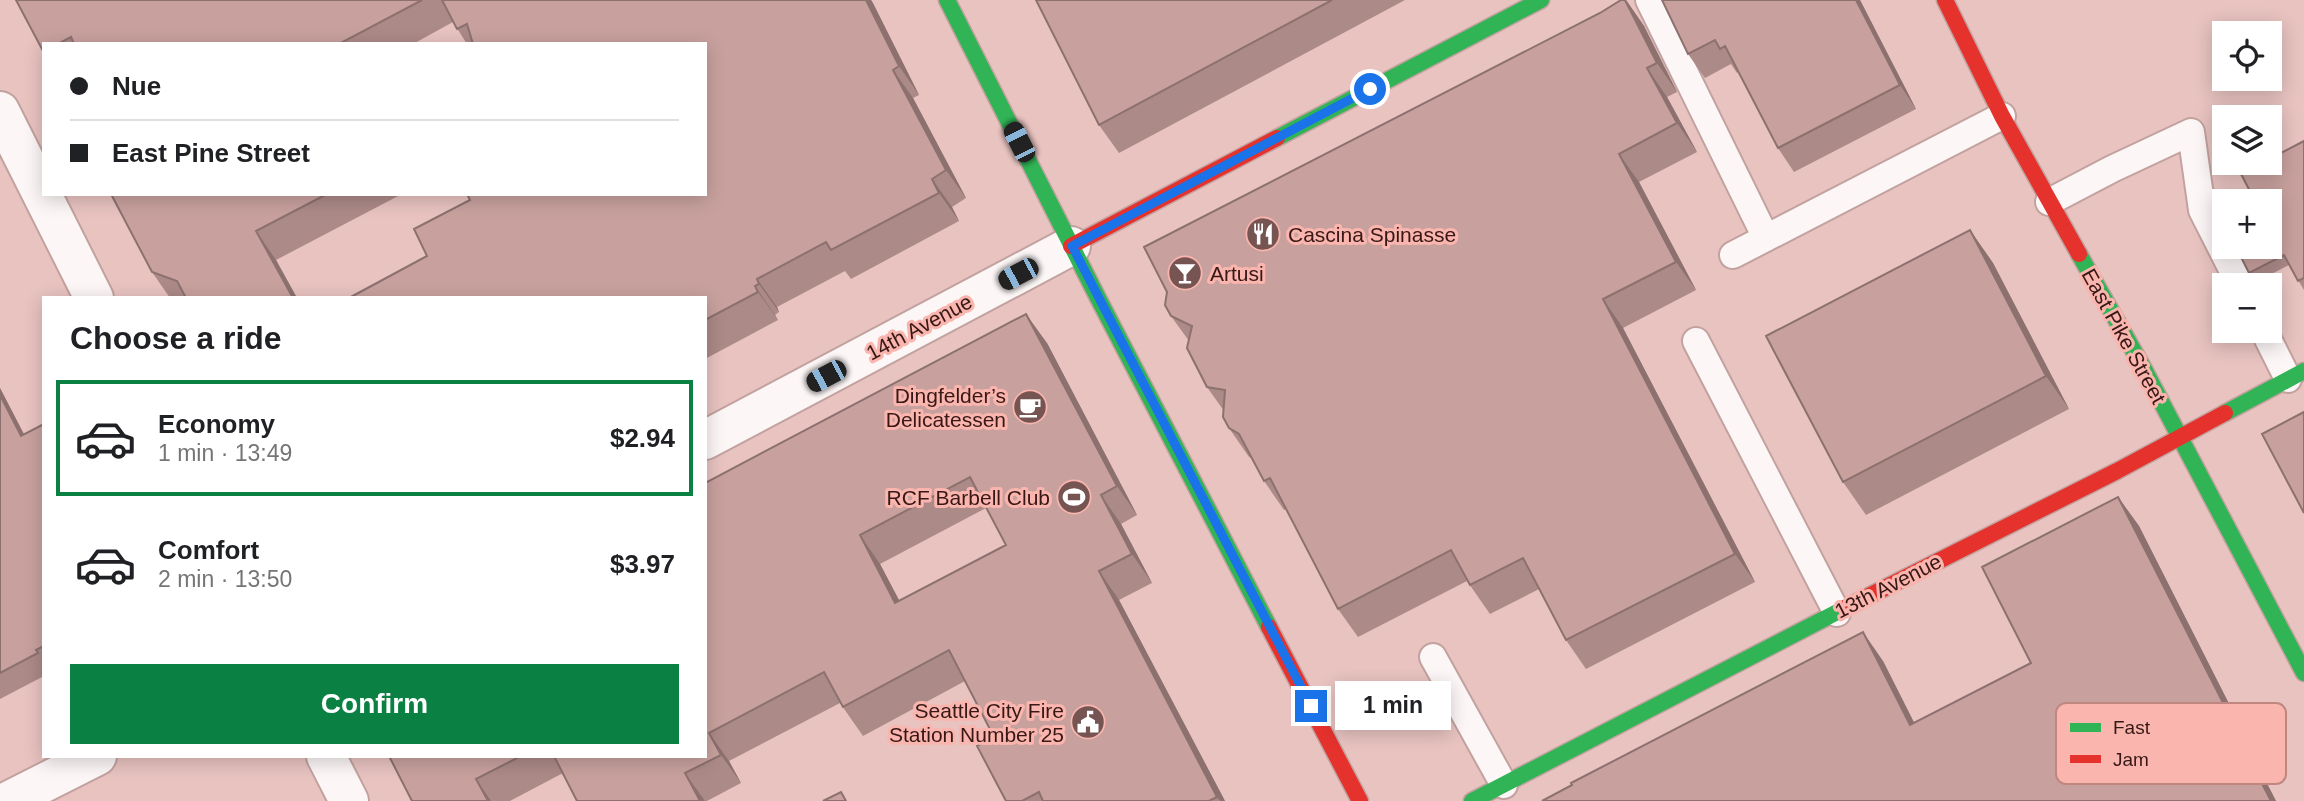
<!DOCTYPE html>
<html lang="en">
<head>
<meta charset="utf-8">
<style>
	:root { --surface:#fff; --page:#f2f2f2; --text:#202124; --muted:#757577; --line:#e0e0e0; --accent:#0b8043 }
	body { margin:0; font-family:Helvetica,sans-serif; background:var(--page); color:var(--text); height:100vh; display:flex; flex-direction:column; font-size:26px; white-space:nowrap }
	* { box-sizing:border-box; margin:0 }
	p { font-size:23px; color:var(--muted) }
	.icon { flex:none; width:38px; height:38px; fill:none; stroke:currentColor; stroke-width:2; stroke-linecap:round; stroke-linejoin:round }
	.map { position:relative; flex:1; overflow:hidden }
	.sheet { position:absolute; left:42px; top:296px; width:665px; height:462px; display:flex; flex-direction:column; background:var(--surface); border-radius:0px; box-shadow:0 4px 18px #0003 }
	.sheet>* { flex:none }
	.banner { position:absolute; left:42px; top:42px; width:665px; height:154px; border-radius:0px; box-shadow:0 4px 18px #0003; display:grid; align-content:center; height:154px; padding:0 28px; background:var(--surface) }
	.buttons { position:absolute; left:2212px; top:21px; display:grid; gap:14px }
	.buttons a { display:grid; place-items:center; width:70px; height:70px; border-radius:0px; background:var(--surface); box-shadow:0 4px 18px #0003; font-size:35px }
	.end { position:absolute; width:32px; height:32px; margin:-16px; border:9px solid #1a73e8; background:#fff; box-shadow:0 0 0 4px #fff }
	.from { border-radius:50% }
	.bubble { position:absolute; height:49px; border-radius:0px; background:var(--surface); box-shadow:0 4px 18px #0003; font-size:23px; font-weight:600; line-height:49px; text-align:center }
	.car { position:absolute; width:21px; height:42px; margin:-21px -10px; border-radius:9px; box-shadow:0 0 5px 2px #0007; background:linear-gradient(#222 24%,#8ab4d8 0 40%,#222 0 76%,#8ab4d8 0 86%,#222 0) }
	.banner b { display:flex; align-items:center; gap:24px; height:66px; font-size:26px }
	.banner b+b { border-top:2px solid var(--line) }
	.banner i { width:18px; height:18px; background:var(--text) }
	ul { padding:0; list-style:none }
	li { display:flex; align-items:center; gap:21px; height:116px; margin:0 14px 10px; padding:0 14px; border:4px solid transparent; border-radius:0px }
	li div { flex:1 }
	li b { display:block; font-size:26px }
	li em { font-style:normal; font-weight:600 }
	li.active { border-color:var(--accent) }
	li>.icon { width:63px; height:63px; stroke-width:1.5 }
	h2 { padding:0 28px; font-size:32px; line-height:84px }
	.primary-button { display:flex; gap:14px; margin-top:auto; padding:14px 28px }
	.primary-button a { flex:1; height:80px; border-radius:0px; background:var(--accent); color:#fff; font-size:28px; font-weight:600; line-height:80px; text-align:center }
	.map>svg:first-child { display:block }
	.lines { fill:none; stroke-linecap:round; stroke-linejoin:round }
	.lane-casing { stroke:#c2a29f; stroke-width:30 }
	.street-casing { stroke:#c2a29f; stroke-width:42 }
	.fast-casing { stroke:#c2a29f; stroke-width:19 }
	.jam-casing { stroke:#c2a29f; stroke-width:19 }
	.lane { stroke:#fcf6f6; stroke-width:26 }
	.street { stroke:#fcf6f6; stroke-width:38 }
	.fast { stroke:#30b455; stroke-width:16 }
	.jam { stroke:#e5322d; stroke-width:16 }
	.wall { fill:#ac8a88; fill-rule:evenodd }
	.shaded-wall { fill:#8c716f }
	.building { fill:#c8a19e; stroke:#8c716f; stroke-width:2; fill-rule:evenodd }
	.route { stroke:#1a73e8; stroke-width:9 }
	.labels { text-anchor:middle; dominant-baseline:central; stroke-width:6; stroke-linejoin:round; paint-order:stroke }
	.poi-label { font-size:21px; fill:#371816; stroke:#fab6ae; text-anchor:end }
	.street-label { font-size:21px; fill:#371816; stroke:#fab6ae }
	.key { fill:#fab6ae; stroke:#c08780; stroke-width:2 }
	.key-label { font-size:19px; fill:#371816 }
</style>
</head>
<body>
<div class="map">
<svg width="2304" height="801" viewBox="0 0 2304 801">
	<rect width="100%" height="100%" fill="#e8c3c0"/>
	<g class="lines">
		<g class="lane-casing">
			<path id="lane" d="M1649,0L1766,238
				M2049,202L2112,169L2191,132L2202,210L2240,285
				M1733,255L2002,116
				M2264,331L2288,379
				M1696,341L1837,613
				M1433,657L1504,785"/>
		</g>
		<g class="street-casing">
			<path id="street" d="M0,111L94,298
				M705,440L1071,246
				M326,756L349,801
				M8,801L97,756"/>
		</g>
		<g class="fast-casing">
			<path id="fast" d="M947,0L1098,298L1269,627
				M1277,138L1541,0
				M2079,254L2145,371L2304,673
				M2225,413L2304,371
				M1472,801L1845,608"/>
		</g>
		<g class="jam-casing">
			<path id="jam" d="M1945,0L2002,116L2079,254
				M1071,246L1277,138
				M1845,608L2117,471L2225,413
				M1269,627L1360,801"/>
		</g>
		<use href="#lane" class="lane"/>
		<use href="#street" class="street"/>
		<use href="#fast" class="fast"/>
		<use href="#jam" class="jam"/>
	</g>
	<path class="wall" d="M16,0H871L919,95L913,98L966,198L952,207L959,221L851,279L845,271L777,307L779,312L775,315L778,320L705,359V298L427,256L470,200L705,44H467L453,22L413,44H44V53Z
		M1036,0H1405L1119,153L1099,125Z
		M1626,0L1644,26L1677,92L1667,97L1697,152L1639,182L1696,290L1623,328L1755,582L1586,669L1566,640L1539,589L1490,614L1467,581L1358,637L1338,609L1286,509L1284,510L1264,481L1252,458L1249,457L1229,428L1224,411L1207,387L1189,341L1171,316L1600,13Z
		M1662,0H1860L1916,109L1794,172L1778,148L1738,72L1737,73L1731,64L1705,78L1688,54Z
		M2304,141V290L2289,265L2256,282L2249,273L2270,247V201L2247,171Z
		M111,194H402L276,260L297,298H170L152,272Z
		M1970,230L1993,263L2069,409L1866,515L1843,482Z
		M1047,343L1137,515L1121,524L1152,583L1119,600L1225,801H1006L994,737L965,681L863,736L840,703L729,761L741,783L707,801H577L563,773L510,801H412L389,756H705V483ZM986,508L1006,545L899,601L880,564Z
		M0,388L24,434L44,424V676L0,699Z
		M2118,497L2139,526L2262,769L2260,770L2276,801H1542L1883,661L1914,723L2031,663Z"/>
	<path class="shaded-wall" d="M866,0H871L873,3L919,95L899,66Z
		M1626,0L1644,26L1677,92L1657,63Z
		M1856,0H1860L1916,109L1900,85Z
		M1647,68L1667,97L1697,152L1677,123Z
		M893,70L913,98L966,198L946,170Z
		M1619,154L1639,182L1696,290L1676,262Z
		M932,179L952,207L959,221L939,193Z
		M1970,230L1993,263L2069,409L2046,376Z
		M256,231L276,260L297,298H293Z
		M757,279L777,307L779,312L759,284Z
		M755,286L775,315L778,320L758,292Z
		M1603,299L1623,328L1755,582L1735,554Z
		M1026,314L1047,343L1137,515L1117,486Z
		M0,388L34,454L21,436L0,395Z
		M1101,495L1121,524L1152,583L1132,554Z
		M2118,497L2139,526L2262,769L2242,740Z
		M860,535L880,564L916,632L895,603Z
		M1099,571L1119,600L1225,801H1220L1217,797Z
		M1863,632L1883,661L1930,754L1910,725Z
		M709,733L729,761L741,783L721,755Z
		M2240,741L2260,770L2276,801H2271Z
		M685,773L705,801H700Z
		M476,779L491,801H488Z"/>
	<path class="building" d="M16,0H422L339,44H74L71,37L58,44H44V51H43Z
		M442,0H866L899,66L893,70L946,170L932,179L939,193L831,250L826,242L757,279L759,284L755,286L758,292L705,320V298H349L427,256L414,229L470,200L467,194H705V44H473L467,24L457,29Z
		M1036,0H1332L1099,125Z
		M1621,0H1625L1657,63L1647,68L1677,123L1619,154L1676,262L1603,299L1735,554L1566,640L1523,558L1470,585L1451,550L1338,609L1270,478L1264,481L1239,434L1229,428L1223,417L1225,390L1207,387L1187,348L1192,326L1171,316L1165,305L1167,292L1144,247L1600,13Z
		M1662,0H1856L1900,85L1778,148L1725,46L1720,49L1715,40L1688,54Z
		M2304,141V278L2298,281L2284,255L2249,273L2236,247H2270V201H2255L2241,174L2247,171L2243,163H2270V146L2274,144L2279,154Z
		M111,194H327L256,231L293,298H186L177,281L152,272Z
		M1970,230L2046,376L1843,482L1766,336Z
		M1026,314L1117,486L1101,495L1132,554L1099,571L1217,797L1209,801H1043L1039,792L1022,801H1006L977,746L994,737L949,650L843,707L824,672L709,733L721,755L685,773L700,801H577L554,756H705V483ZM970,477L1006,545L895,603L860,535Z
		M0,395L21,436L44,424V646L36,650L38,653L0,673Z
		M2304,412V513L2262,434Z
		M2118,497L2242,740L2240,741L2271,801H1542L1572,785L1571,783L1863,632L1910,725L2031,663L1982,567Z
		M389,756H521L476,779L488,801H412Z
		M841,792L846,801H823Z"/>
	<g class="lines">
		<path class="route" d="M1311,706L1072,246L1370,89"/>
	</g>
	<defs>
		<g id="restaurant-disc" transform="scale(1.75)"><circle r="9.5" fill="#755452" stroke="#fab6ae"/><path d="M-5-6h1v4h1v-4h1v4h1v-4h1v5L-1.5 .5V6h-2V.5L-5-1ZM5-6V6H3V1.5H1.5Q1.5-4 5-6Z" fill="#fff"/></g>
		<g id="bar-disc" transform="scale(1.75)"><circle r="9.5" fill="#755452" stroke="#fab6ae"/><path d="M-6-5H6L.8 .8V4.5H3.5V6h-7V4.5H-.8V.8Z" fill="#fff"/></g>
		<g id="cafe-disc" transform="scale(1.75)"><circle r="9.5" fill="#755452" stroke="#fab6ae"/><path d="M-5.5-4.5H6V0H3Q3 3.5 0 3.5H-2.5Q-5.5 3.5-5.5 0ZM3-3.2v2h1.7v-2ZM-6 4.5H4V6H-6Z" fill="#fff"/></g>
		<g id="stadium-disc" transform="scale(1.75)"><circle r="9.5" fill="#755452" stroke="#fab6ae"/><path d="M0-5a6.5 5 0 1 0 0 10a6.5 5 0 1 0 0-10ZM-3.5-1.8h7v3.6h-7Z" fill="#fff"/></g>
		<g id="civic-disc" transform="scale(1.75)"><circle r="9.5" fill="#755452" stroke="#fab6ae"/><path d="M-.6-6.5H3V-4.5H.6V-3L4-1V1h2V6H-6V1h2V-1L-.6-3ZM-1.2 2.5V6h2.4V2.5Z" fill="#fff"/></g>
	</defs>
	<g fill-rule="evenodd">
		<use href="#restaurant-disc" x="1263" y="234"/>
		<use href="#bar-disc" x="1185" y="273"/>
		<use href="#cafe-disc" x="1030" y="407"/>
		<use href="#stadium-disc" x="1074" y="497"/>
		<use href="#civic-disc" x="1088" y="722"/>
	</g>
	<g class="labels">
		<g class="poi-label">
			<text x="1288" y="234" text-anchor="start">Cascina Spinasse</text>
			<text x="1210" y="273" text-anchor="start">Artusi</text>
			<text x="1006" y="395">Dingfelder’s<tspan x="1006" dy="24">Delicatessen</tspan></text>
			<text x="1050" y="497">RCF Barbell Club</text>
			<text x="1064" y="710">Seattle City Fire<tspan x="1064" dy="24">Station Number 25</tspan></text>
		</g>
		<g class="street-label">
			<text transform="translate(919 327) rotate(-28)">14th Avenue</text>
			<text transform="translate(2124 336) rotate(61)">East Pike Street</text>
			<text transform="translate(1888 586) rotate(-27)">13th Avenue</text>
		</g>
	</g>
	<rect x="2056" y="703" width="230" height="81" rx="10" class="key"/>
	<rect x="2070" y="723" width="31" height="9" fill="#30b455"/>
	<rect x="2070" y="755" width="31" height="8" fill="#e5322d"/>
	<g class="key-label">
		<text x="2113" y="734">Fast</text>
		<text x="2113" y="766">Jam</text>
	</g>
</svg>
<div class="buttons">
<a><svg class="icon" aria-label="locate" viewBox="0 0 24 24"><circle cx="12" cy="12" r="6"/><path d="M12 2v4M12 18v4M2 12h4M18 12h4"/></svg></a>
<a><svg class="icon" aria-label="layers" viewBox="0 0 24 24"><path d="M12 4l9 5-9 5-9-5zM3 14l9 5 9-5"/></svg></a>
<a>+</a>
<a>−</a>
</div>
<i class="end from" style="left:1370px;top:89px"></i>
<i class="end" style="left:1311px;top:706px"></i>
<div class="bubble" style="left:1335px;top:681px;width:116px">1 min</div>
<i class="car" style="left:1019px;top:142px;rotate:333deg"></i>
<i class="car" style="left:1018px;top:274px;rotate:242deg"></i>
<i class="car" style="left:826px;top:376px;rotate:242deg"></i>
<div class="banner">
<b><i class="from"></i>Nue</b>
<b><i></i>East Pine Street</b>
</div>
<section class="sheet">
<h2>Choose a ride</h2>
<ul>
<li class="active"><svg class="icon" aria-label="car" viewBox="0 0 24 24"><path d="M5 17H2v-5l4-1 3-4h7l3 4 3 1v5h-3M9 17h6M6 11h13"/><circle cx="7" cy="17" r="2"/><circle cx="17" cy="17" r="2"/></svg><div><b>Economy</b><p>1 min · 13:49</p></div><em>$2.94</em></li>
<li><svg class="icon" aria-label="car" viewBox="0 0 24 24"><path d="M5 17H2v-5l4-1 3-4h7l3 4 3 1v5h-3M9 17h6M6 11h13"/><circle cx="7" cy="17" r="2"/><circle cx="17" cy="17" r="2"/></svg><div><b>Comfort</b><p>2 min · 13:50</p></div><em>$3.97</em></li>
</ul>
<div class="primary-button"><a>Confirm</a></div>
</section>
</div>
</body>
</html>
